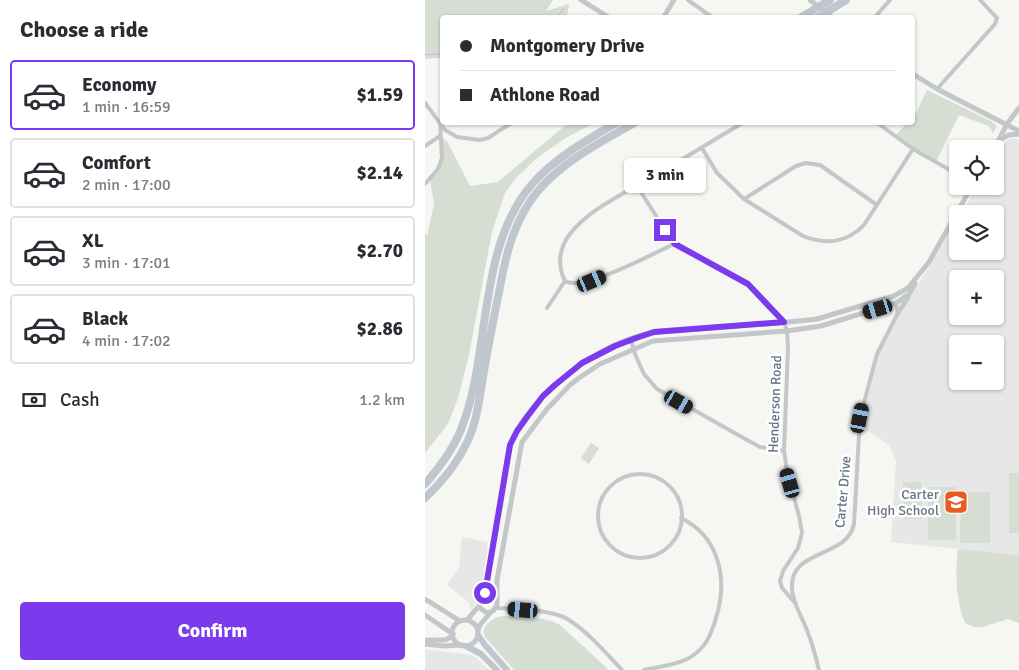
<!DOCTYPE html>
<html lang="en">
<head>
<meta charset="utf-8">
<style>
	:root { --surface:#fff; --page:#f7f7f7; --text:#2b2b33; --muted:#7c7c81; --line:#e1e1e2; --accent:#7c3aed }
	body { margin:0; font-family:Signika,sans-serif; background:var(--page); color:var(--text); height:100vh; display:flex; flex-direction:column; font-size:19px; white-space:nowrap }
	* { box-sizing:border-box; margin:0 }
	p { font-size:16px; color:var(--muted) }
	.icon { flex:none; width:28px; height:28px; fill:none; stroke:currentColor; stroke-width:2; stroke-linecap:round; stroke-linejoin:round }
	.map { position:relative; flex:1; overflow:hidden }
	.drawer { display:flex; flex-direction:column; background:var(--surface); width:425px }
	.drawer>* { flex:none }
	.banner { position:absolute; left:15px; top:15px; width:475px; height:110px; border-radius:5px; box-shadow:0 1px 4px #0004; display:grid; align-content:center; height:110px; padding:0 20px; background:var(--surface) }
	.tools { position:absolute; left:524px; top:140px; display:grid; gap:10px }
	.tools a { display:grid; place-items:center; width:55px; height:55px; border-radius:5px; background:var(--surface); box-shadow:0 1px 4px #0004; font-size:25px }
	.end { position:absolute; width:22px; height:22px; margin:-11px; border:6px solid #7c3aed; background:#fff; box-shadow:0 0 0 2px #fff }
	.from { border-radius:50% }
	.bubble { position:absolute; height:35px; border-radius:5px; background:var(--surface); box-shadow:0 1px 4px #0004; font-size:16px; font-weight:800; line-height:35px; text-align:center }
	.car { position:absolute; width:15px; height:30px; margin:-15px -8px; border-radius:6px; box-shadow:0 0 4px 1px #0007; background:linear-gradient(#222 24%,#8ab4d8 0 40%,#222 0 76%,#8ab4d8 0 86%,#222 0) }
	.banner b { display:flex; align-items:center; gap:18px; height:48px; font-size:19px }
	.banner b+b { border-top:1px solid var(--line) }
	.banner i { width:12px; height:12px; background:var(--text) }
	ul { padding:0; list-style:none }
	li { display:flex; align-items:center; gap:15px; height:70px; margin:0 10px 8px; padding:0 10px; border:2px solid var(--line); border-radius:5px }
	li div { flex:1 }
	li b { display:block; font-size:19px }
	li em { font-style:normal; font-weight:800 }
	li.on { border-color:var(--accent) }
	li>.icon { width:45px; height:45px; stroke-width:1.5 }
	h2 { padding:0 20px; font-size:22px; line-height:60px }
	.pay { display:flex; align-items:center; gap:12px; height:55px; padding:0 20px; font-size:19px }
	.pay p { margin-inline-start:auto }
	.cta { display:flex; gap:10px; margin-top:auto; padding:10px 20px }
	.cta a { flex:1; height:58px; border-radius:5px; background:var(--accent); color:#fff; font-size:20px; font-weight:800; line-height:58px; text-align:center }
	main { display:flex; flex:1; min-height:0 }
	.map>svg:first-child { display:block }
	.built { fill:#e6e7e6; fill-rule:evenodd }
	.green { fill:#d6ddd3 }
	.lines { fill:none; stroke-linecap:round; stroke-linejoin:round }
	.stream { stroke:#bcc7cd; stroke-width:1 }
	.minor { stroke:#c3c7ca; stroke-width:4 }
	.tertiary { stroke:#c3c7ca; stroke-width:5 }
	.primary { stroke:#c0c6cd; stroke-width:6 }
	.motorway { stroke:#c0c6cd; stroke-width:8 }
	.route { stroke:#7c3aed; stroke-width:6 }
	.labels { text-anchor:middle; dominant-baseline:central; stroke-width:5; stroke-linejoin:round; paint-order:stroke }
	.street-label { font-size:14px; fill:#647484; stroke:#fff }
	.poi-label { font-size:14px; fill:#647484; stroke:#fff; text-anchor:end }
</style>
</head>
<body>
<main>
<section class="drawer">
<h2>Choose a ride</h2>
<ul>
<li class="on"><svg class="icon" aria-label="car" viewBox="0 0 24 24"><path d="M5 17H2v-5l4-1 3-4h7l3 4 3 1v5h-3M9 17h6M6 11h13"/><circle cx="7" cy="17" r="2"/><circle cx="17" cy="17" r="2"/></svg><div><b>Economy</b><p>1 min · 16:59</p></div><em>$1.59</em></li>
<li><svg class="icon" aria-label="car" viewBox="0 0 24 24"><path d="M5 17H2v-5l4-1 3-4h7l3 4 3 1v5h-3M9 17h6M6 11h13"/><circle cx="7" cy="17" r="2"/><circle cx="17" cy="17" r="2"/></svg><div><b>Comfort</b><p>2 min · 17:00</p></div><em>$2.14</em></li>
<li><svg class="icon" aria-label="car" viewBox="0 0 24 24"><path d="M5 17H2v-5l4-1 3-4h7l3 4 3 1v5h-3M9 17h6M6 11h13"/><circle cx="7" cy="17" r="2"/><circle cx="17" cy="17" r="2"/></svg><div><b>XL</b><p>3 min · 17:01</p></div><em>$2.70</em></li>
<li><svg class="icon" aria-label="car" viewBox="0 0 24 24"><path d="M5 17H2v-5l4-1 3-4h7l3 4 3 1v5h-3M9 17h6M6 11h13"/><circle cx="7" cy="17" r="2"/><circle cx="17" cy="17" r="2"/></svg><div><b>Black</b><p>4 min · 17:02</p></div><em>$2.86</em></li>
</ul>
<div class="pay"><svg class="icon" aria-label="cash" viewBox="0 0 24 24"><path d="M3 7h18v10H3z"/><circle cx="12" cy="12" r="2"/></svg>Cash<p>1.2 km</p></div>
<div class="cta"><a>Confirm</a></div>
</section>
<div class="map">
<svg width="594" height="670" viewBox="0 0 594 670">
	<rect width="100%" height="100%" fill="#f6f6f2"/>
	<path class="built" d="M589,138L594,140V603L592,555L466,542L471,461L464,445L437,427L451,358L460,339L532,220V251H570V214H536L552,186H570V157L582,140ZM532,279H570V316H532ZM532,344H570V381H532Z
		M37,537L63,542L56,593L46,611L45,604L41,600L22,585L34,568Z
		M0,649L48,655L64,670H0Z"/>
	<path class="green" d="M0,0H128L121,11L144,4L142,17L18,18L17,59L13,58L0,59Z
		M502,90L566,121L572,126L568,133L564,126L534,115L511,162L469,137L482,123L488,122V117L491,113Z
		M143,123H169L144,136L113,157L90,179L80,193L67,232L44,355L33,398L23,424L0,453V232L2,236L9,204L5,180C16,163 16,156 16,136L23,143L45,186L73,182Z
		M166,443L174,448L164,464L156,458Z
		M584,473H594V533H584Z
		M478,482H496L497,519H479Z
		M503,487H531V540H503Z
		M536,492H565V543H535Z
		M533,549L594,555V623L583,619L558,627H549L540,623C531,601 530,573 533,549Z
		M79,616C97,617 119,616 135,625L183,669L182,670H89L60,637L58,631C63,621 69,617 79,616Z"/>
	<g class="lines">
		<path class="stream" d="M132,18L139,8
			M0,55L11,54L18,55"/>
		<path class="minor" d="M263,0L287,17
			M449,18L465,0
			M512,89L570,24L572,18L555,0
			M0,103L20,130L32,137L55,140L63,138L88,122
			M451,122L488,149L532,174
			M0,146L15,136
			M277,148L292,173L319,199L378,236C400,245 422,243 439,225L488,149
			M0,184L13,169L17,158L15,122
			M212,186L249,244L323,284L342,303L359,322L362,331L363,348L359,451L362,471L374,516L377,533L373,548L358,571L355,581L357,588L371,604
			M319,199L371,166L381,163L395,165L452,205
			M249,244C229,253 158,292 140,281C132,265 134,248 145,234C162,211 196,195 220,181C253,162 286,142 319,122
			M122,308L140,281
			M204,340L207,343L210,354L219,374L232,389L322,440L335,447L359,451
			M173 516a42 42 0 1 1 84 0a42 42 0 1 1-84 0Z
			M71,608C92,609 116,609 136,616C155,623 183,655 197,670
			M219,670C236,666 256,665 270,654C282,645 287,632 291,618C303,580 295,537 256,518
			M394,670C391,658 388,645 383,633C378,618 368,605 367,589C364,548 422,559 429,524L435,418L452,354L473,313L471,303"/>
		<path class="tertiary" d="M156,0L185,18
			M385,0L408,18
			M238,18L249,0
			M488,74L512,89L594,131
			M576,139L584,135L594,134
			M569,149L582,124L594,108
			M473,313L483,297
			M59,597L85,445C106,394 172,344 226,333C240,330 256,330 271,329C311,326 352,324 392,319L469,296L483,288L504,262L547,186
			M0,599L35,621
			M71,600L66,596L59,597L54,603L55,608L62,613L68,611L72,605V580L97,442L122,409L145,385L154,378L175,364L228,341L362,331L396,326L471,303L484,294L490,284
			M0,615L28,634
			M42,620L54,606
			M27 633a13 13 0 1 1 26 0a13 13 0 1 1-26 0Z
			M53,631L55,625L65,613
			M0,640H20L28,636
			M0,644L19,646L37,645"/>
		<path class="primary" d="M53,635L60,645L82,670
			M41,646L56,654L72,670"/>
		<path class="motorway" d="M375,18L405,0
			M392,18L421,0
			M0,484C15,467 29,448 37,427C66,352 52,248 107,184C131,157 162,140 193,122
			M0,498C18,481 34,461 44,438C53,417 55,393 59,371C64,341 70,312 76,282C82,249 91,218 112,192C139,160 176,142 211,122"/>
	</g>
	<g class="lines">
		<path class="route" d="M60,593L85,445L92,431L102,417L118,396L130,385L157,363L190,346L211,338L229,332L359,322L323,284L250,244L240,230"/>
	</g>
	<defs>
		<g id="school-square" transform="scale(1.25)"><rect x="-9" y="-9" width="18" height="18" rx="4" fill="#e85b20" stroke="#fff"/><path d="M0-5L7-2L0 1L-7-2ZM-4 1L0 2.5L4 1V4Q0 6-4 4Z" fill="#fff"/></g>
	</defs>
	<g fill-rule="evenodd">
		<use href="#school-square" x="531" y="502"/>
	</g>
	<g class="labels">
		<g class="street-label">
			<text transform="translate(350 404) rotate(-88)">Henderson Road</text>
			<text transform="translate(418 492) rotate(-85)">Carter Drive</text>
		</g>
		<g class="poi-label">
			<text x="514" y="494">Carter<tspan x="514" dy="16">High School</tspan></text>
		</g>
	</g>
</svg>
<div class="tools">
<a><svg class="icon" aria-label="locate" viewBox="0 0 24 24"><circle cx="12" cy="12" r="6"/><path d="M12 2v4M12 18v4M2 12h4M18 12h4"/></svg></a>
<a><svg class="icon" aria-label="layers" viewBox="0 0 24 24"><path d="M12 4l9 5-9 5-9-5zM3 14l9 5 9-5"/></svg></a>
<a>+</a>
<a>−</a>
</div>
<i class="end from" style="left:60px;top:593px"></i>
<i class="end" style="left:240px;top:230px"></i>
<div class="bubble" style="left:199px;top:158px;width:82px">3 min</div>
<i class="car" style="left:167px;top:281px;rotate:67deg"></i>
<i class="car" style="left:453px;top:309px;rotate:253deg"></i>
<i class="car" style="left:254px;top:402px;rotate:120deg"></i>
<i class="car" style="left:435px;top:418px;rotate:11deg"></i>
<i class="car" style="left:365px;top:483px;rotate:344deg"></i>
<i class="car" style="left:98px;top:610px;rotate:275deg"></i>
<div class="banner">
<b><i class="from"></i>Montgomery Drive</b>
<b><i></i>Athlone Road</b>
</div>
</div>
</main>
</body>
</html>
